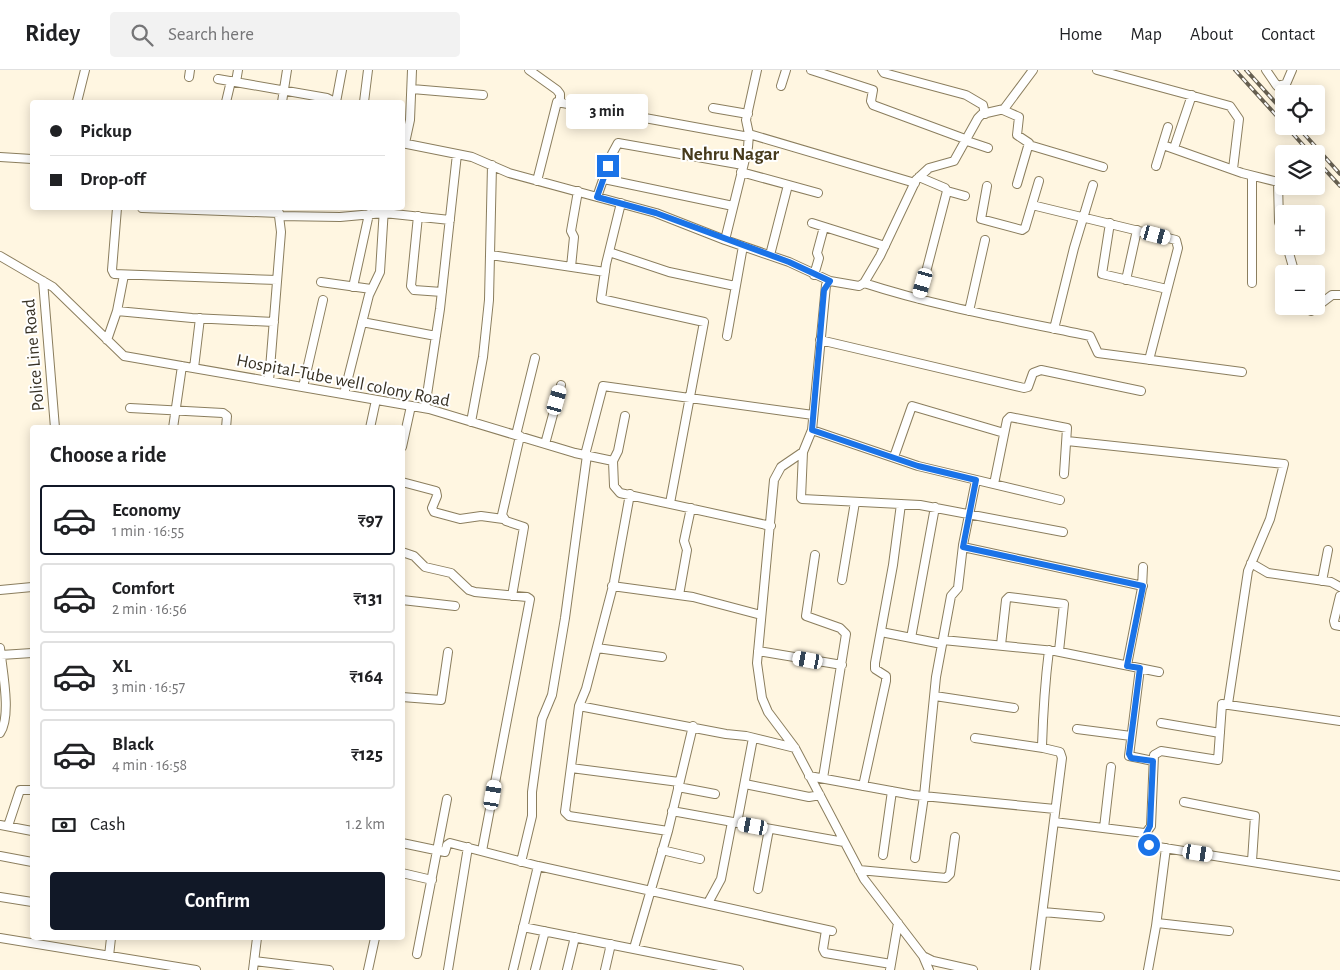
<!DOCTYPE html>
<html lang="en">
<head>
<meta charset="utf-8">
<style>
	:root { --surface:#fff; --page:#f2f2f2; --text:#202124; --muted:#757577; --line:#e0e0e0; --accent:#111827 }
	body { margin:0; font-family:"Alegreya Sans",sans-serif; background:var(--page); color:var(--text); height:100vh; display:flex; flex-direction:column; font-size:19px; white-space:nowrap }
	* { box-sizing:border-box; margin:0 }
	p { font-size:16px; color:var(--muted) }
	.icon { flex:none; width:28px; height:28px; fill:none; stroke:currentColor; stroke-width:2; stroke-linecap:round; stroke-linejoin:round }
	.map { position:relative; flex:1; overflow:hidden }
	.sheet { position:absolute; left:30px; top:355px; width:375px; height:515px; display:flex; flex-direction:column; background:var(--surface); border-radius:5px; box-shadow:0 2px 12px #0003 }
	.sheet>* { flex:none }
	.top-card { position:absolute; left:30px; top:30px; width:375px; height:110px; border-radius:5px; box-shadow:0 2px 12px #0003; display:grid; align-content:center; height:110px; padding:0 20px; background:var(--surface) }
	.buttons { position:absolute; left:1275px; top:15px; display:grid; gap:10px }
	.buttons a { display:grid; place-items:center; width:50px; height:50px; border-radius:5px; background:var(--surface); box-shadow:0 2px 12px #0003; font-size:25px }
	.end { position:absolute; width:22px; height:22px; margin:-11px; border:6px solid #1a73e8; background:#fff; box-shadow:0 0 0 2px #fff }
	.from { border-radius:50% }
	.bubble { position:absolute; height:35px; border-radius:5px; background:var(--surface); box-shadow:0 2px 12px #0003; font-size:16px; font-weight:600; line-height:35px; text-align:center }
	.car { position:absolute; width:15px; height:30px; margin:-15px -8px; border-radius:6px; box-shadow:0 0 4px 1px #0007; background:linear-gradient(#fff 24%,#345 0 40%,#fff 0 76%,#345 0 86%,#fff 0) }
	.top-card b { display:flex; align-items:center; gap:18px; height:48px; font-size:19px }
	.top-card b+b { border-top:1px solid var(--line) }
	.top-card i { width:12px; height:12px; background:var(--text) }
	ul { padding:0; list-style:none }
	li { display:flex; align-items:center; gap:15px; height:70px; margin:0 10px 8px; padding:0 10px; border:2px solid var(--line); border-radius:5px }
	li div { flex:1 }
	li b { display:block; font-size:19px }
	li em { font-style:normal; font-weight:600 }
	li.selected { border-color:var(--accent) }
	li>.icon { width:45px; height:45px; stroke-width:1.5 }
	h2 { padding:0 20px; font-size:22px; line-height:60px }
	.pay { display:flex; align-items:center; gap:12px; height:55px; padding:0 20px; font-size:19px }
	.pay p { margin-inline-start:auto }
	.primary-button { display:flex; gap:10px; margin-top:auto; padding:10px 20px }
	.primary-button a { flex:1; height:58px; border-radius:5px; background:var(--accent); color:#fff; font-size:20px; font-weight:600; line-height:58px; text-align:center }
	header { display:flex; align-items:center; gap:30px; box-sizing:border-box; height:70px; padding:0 25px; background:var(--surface); border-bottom:1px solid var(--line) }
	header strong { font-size:24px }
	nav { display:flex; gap:28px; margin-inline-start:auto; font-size:18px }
	.search { width:350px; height:45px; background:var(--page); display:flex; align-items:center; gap:12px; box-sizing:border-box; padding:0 18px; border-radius:5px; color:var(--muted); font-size:19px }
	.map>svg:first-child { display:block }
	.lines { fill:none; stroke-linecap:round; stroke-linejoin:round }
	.minor-casing { stroke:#8b7e5e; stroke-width:10 }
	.minor { stroke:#fff; stroke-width:8 }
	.rail-casing { stroke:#665f50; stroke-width:4 }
	.rail { stroke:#fff; stroke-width:2; stroke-dasharray:5.5; stroke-linecap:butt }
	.route { stroke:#1a73e8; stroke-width:6 }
	.labels { text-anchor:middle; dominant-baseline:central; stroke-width:4; stroke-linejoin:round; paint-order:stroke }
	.street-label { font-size:18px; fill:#373124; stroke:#fff }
	.neighbourhood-label { font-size:19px; font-weight:bold; fill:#463a1c; stroke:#fff }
</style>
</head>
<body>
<header>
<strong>Ridey</strong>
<div class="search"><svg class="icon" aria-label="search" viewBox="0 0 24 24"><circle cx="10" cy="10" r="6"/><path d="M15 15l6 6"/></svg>Search here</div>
<nav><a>Home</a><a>Map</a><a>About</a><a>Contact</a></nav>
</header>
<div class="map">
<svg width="1340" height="900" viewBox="0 0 1340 900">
	<rect width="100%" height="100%" fill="#fff6e1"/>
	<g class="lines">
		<g class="minor-casing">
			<path id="minor" d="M529,0L557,20L560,24V32
				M757,0L746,50L749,64L748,77L725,170L789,192L830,211
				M811,0L873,20L871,31L873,35L965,69
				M882,0L884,3L966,25L983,35L985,44
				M1097,0L1230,36L1239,49L1233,99
				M1266,0L1277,16L1286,14L1292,0
				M189,7L190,0
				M218,9L327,28L335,32
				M236,12L238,0
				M781,16L786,0
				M412,19L483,25
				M77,32L85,0
				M226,32L231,11
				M282,32L287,0
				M336,32L342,0
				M364,32L368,0
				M713,38L748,44
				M1003,40L1019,47L1017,65L1029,73L1017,114
				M749,64L915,113
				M964,70L988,78
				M402,73L472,87L509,103L656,143L725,170
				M405,73L410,50L412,0
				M1029,75L1103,97
				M1163,75L1242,103L1278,112L1279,152L1284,166
				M1174,78L1192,25
				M0,87L32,89
				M1156,96L1168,57
				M741,102L818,123
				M1252,106V213
				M604,109L733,136
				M537,111L557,32L749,67
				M987,116L981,149L1022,160L1025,158L1039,111
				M947,121L965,126
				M597,127L612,84L618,73L743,95
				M621,133L606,194L601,229L704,252L670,433
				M1032,135L1176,170L1178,178L1149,290
				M117,138L112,200L114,204L277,210
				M142,138L279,143
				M279,146L340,147L384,143L450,150
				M418,146L411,216L414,220L442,222
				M812,153L885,176
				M1110,153L1102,204L1167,219
				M1287,176L1295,204
				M609,182L669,202L735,216
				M491,185L605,202
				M770,185L788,115
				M0,186L53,217L124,286L429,339L575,383L613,391L614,416L620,423L771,456
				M571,197L574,167L571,161L578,121
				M814,205L819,188L817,183L824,157
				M1126,210L1137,160
				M43,211L55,358
				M321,212L371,219
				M864,213C938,237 1014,250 1090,266L1098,283L1242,302
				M353,217L369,144
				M919,229L947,121L945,118L919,107
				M1302,236L1311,241L1332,225H1340
				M117,241L192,248L274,252
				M969,241L985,170
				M362,252L436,266
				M1054,259L1074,178L1093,115
				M727,266L743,176
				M107,270L117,241L124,205
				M820,270L1024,318L1028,317L1033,303L1041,300L1141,321
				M194,298L200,248
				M269,311L281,162L278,138
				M303,317L323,230
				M344,324L369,225L380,202L384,138
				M130,338L223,343L227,346L226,358
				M425,338L440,239L457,84
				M471,352L483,287L489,230L492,95
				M173,358L182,296
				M370,358L376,330
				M812,360L918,396L1060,430
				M516,365L535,288
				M1067,371L1284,394L1270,449L1248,501L1228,634
				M545,374L561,315
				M402,377L411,336
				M803,382L801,428L802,429L920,435L1063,462
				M585,385L603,316L813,345
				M894,387L912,336L1004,363
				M613,391L618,381L625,346
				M402,412L436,421L437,426L432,438L434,442L460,449L481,446L503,449
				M994,414L1007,350L1010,347L1067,358L1064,404
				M630,424L614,512L586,619L579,636L565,742L569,746L668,761
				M963,477L1143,516
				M402,482L414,486L425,497L451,503L469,520L475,522L527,527L530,529L482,781
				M815,485L806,546L840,558L846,564L823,708
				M1251,493L1268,503L1331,512L1340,517
				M842,510L855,432
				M1322,511L1328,480
				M612,516L693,527L761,545
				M0,520L32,517
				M679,525L687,480L684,471L691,438
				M512,526L524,457L506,451L502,445L520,366
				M1340,526L1334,551L1335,555L1340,556
				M402,530L455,536
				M881,562L942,574
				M911,568L935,437
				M943,570L1055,581L1159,602
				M1001,575L1006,530L1009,527L1064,534L1059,581
				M0,578C2,599 12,646 0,663
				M597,578L662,587
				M758,581L842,595
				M1,585L32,583
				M1127,595L1142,518L1143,497
				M1140,598L1129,686L1153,691
				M935,626L1014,638
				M402,627L441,630L448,582
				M579,636L726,664L746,666L795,678
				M1161,653L1220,663
				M1077,659L1131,666
				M975,668L1043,678
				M571,698L679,712
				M809,706L913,725L1055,739
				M745,714L809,727L820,725
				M863,716L886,611V606L875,599V593L893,495L901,434
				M678,717L715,724
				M1184,732L1255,746L1252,791
				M672,741L844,772
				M1054,752L1144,763L1147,765L1148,773L1152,776L1340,806
				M737,753L753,668
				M0,755L32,761
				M8,756L20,720H32
				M1104,758L1111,697
				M1146,763L1151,756L1154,685L1161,681L1218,690L1222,634L1340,651
				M402,773L445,782L447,775L450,773L538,796L832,861
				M662,780L700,789
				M883,785L892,721
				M0,786L32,792
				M915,788L924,726L936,607L951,526L958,518L963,475L976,410
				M521,792L532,746V722L542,649L552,625L565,548L587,385
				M859,800L946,808L950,804L955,767
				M402,803L432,810
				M758,819L769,759
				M0,827L32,832
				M708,833L721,809L732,752
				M1043,842L1100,847
				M1157,853L1229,861
				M523,857L739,900
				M826,860L823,879L825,883L891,894
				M0,868L196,900
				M634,878L668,761L693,656
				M417,884L447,729
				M109,886L111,868
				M923,886L929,900
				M254,891L329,900
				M253,900L257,868
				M368,900L375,868
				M448,900L468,777
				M513,900L538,796
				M535,900L545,861
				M567,900L575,867
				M605,900L611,874
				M890,900L898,853
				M973,900L933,891L923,886L864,809L795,678L768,642L762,628L757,593L774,410L781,397L803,382L812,360L826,215L830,211L859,216L864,213L880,186L916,110L929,98L954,91L978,48L982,44L1004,39L1033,0
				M1035,900L1062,688L1060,682L1043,678L1042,676C1043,643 1045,612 1049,580
				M1148,900L1156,856L1166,778"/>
		</g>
		<use href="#minor" class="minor"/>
		<g class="rail-casing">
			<path id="rail" d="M1235,0L1284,54
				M1246,0L1284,42
				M1286,56L1311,84
				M1297,56L1340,104
				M1316,90L1340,116"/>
		</g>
		<use href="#rail" class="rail"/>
	</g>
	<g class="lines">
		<path class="route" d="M608,96L597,127L656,143L789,192L830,211L824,220L812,360L918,396L976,410L963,477L1143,516L1127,596L1140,598L1129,684L1131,688L1153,691L1150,756L1146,764L1149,775"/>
	</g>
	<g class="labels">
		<g class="street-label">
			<text transform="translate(34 285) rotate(-95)">Police Line Road</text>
			<text transform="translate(343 311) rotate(11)">Hospital-Tube well colony Road</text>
		</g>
		<g class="neighbourhood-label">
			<text x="730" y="84">Nehru Nagar</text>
		</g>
	</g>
</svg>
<div class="buttons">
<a><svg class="icon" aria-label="locate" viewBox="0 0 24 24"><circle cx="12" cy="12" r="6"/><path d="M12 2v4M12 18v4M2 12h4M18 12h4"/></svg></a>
<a><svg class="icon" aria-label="layers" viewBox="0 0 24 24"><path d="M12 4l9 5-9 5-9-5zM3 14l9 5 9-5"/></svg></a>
<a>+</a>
<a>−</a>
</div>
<i class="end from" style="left:1149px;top:775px"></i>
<i class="end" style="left:608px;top:96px"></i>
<div class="bubble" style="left:566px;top:24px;width:82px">3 min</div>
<i class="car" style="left:1156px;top:165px;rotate:105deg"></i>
<i class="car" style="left:923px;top:213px;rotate:196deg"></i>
<i class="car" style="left:557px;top:330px;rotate:16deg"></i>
<i class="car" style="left:808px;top:590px;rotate:280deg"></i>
<i class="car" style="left:493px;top:725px;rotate:10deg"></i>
<i class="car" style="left:753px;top:756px;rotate:280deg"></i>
<i class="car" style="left:1198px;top:783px;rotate:99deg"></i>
<div class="top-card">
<b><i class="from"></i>Pickup</b>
<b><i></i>Drop-off</b>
</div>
<section class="sheet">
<h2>Choose a ride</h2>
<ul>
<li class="selected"><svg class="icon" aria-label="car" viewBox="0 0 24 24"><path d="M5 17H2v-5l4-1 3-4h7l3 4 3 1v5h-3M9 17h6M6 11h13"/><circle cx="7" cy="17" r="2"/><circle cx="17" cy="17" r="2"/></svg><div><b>Economy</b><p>1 min · 16:55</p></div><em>₹97</em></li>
<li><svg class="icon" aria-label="car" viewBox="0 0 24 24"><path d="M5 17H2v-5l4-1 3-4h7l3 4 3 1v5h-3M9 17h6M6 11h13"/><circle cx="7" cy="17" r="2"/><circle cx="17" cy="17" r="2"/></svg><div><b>Comfort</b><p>2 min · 16:56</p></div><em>₹131</em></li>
<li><svg class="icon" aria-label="car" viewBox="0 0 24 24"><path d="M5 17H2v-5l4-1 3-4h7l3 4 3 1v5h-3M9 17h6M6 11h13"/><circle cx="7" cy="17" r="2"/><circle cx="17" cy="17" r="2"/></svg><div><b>XL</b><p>3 min · 16:57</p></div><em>₹164</em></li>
<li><svg class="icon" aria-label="car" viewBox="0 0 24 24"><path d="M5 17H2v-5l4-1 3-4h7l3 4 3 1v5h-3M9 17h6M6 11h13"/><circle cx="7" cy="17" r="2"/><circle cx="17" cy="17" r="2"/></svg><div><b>Black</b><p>4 min · 16:58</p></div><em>₹125</em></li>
</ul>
<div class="pay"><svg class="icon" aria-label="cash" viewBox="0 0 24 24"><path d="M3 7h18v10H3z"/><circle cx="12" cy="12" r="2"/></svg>Cash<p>1.2 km</p></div>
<div class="primary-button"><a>Confirm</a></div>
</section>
</div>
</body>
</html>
